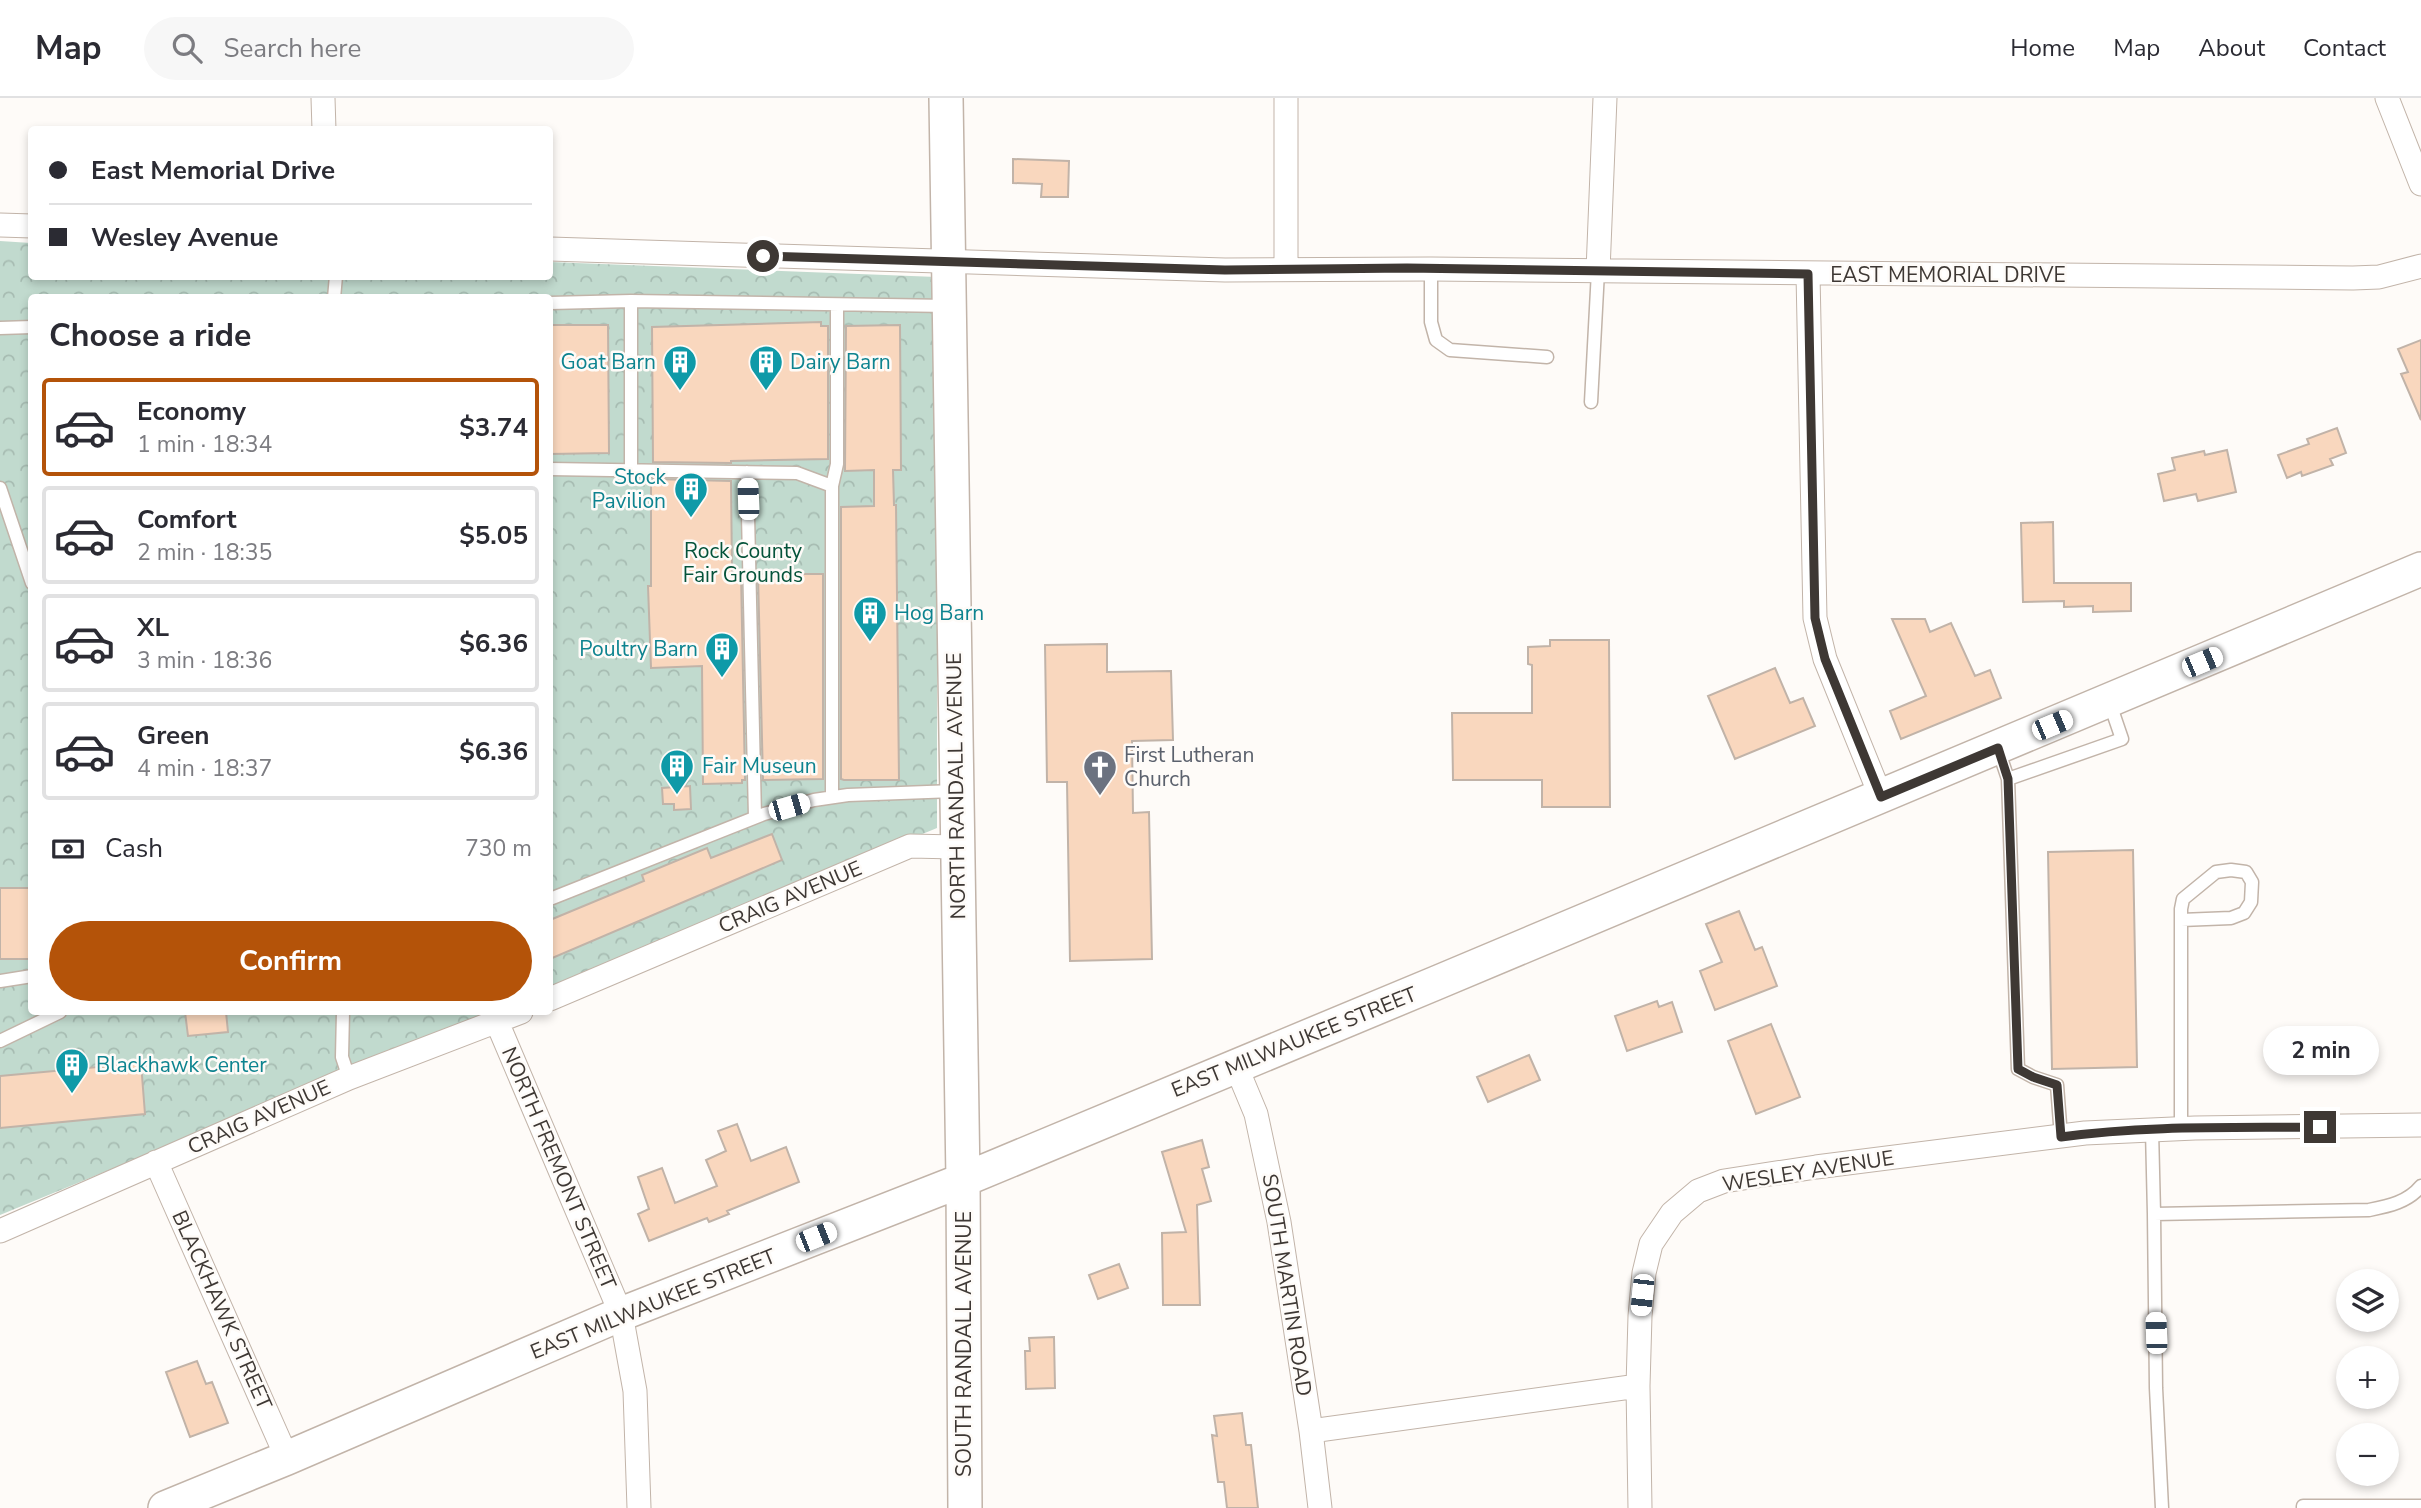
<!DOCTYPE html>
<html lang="en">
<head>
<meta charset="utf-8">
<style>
	:root { --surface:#fff; --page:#f7f7f7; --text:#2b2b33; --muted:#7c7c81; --line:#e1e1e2; --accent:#b45309 }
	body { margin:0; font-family:"Nunito Sans",sans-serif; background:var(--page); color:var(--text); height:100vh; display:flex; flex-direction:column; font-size:26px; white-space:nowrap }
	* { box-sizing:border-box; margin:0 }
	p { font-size:23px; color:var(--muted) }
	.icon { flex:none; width:38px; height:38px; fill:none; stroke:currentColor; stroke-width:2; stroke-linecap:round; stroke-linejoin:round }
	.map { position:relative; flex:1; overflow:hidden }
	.sheet { position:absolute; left:28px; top:196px; width:525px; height:721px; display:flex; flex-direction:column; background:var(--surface); border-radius:7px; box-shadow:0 4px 10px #0003 }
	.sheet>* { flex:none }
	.guide { position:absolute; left:28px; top:28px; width:525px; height:154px; border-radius:7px; box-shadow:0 4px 10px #0003; display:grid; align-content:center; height:154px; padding:0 21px; background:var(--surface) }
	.buttons { position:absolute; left:2336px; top:1171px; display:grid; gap:14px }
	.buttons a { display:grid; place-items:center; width:63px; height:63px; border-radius:50%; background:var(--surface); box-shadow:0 4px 10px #0003; font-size:35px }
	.end { position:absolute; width:32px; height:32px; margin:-16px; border:9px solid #3e3834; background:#fff; box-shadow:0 0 0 4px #fff }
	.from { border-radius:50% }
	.bubble { position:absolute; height:49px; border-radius:24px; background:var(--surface); box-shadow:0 4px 10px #0003; font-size:23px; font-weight:700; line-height:49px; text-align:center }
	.car { position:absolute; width:21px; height:42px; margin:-21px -10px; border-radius:9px; box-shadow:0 0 5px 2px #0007; background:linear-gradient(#fff 24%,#345 0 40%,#fff 0 76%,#345 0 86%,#fff 0) }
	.guide b { display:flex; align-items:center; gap:24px; height:66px; font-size:26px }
	.guide b+b { border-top:2px solid var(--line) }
	.guide i { width:18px; height:18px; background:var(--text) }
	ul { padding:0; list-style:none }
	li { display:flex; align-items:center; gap:21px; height:98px; margin:0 14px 10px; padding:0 7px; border:4px solid var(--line); border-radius:7px }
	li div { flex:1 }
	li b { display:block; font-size:26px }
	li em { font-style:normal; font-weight:700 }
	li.current { border-color:var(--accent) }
	li>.icon { width:63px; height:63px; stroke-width:1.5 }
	h2 { padding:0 21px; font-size:32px; line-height:84px }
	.pay { display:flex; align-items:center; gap:18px; height:77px; padding:0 21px; font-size:26px }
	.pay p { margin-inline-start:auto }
	.primary-button { display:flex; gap:14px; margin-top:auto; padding:14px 21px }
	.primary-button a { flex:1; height:80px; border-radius:42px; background:var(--accent); color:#fff; font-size:28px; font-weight:700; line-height:80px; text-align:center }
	header { display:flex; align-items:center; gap:42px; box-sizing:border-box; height:98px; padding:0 35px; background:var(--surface); border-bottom:2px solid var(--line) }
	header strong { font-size:33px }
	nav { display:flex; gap:38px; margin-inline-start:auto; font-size:24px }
	.search { width:490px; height:63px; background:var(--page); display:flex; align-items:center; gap:18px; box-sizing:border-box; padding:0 24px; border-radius:38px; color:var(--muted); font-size:26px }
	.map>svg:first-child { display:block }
	.forest { fill:url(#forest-crowns) }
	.building { fill:#f9d7be; stroke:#c1b3a8; stroke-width:2 }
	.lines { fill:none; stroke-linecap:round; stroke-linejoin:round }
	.lane-casing { stroke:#c2b4a9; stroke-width:15 }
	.street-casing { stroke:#c2b4a9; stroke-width:25 }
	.secondary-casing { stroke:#c2b4a9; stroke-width:36 }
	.lane { stroke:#fff; stroke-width:12 }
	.street { stroke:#fff; stroke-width:23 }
	.secondary { stroke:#fff; stroke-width:33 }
	.route { stroke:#3e3834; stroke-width:9 }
	.labels { text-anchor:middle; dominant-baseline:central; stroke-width:5; stroke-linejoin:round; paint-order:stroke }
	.street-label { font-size:21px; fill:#3e3834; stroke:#fefbf8 }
	.culture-label { font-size:21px; fill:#0d838f; stroke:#fefbf8; text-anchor:start }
	.park-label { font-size:21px; fill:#05533a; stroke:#fefbf8 }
	.worship-label { font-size:21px; fill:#5b616d; stroke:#fefbf8; text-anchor:start }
</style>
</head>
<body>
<header>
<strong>Map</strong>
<div class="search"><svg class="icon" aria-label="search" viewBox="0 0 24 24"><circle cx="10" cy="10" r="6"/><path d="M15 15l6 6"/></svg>Search here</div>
<nav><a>Home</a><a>Map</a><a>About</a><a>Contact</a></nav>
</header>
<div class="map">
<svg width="2421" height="1410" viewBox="0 0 2421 1410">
	<defs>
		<pattern id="forest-crowns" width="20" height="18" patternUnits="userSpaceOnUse" patternTransform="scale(1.75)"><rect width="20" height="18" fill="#c1dace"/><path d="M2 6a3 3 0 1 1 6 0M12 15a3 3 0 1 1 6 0" fill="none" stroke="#a7bcb2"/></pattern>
	</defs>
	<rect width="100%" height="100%" fill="#fefbf8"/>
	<path class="forest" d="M0,143L31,145L32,178H550V164L937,179V730L550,890V200H32V914H493L0,1117Z"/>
	<path class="building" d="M1013,61L1069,63L1068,99H1041L1042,86L1013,85Z
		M821,224V228H828V361L731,363V365L653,364L652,229Z
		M550,227H608L609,355L550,356Z
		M900,227L901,372H893L894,407H896L899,682H844L841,681V409L874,408V372L845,373L846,228Z
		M2421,242V322L2401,276L2408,274L2398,251Z
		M2337,330L2346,355L2330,361L2333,367L2302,378L2301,374L2287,380L2278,357L2309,346L2307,341Z
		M2227,352L2236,394L2198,403L2196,396L2164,403L2158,376L2175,372L2172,360L2204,353L2205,357Z
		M653,381L731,383L732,476H741L745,682H742V685L703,686L702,568L651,570L648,488H651V386H653Z
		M2053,424L2054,485H2131V513L2093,514V508L2064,509V503L2023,504L2021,425Z
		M758,476H823V681L763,682Z
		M1892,521H1925L1930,534L1951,525L1975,578L1990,572L2001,600L1901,641L1890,613L1926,598Z
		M1550,542H1609L1610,709H1542V682H1453L1452,615H1532V567L1528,566V549L1550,548Z
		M1107,546V574L1171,573L1173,642L1132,643L1133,715L1149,714L1152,861L1070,863L1067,684H1047L1045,547Z
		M1775,570L1790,605L1803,600L1815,628L1735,661L1708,598Z
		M690,688L691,711L674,712V706H663L662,690Z
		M772,736L782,762L550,861V822L644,783L642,777L707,750L711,760Z
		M2133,752L2137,969L2052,971L2048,754Z
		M0,790H32V861H0Z
		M1739,813L1755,852L1762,849L1777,888L1715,912L1700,873L1722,864L1706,826Z
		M1657,903L1659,909L1672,904L1682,934L1627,953L1615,918Z
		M185,914H226L228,934L188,938Z
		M1771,926L1800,999L1756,1016L1728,943Z
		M1529,957L1540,982L1488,1004L1477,979Z
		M141,965L145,1016L0,1030V978Z
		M737,1026L751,1063L786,1049L799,1084L727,1113L729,1116L709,1124L707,1120L649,1143L638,1116L649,1111L638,1079L662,1070L675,1105L717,1088L706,1062L726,1053L718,1033Z
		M1202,1042L1209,1069L1202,1071L1211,1103L1197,1107L1200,1207H1163L1162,1135L1186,1134L1162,1054Z
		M1119,1166L1128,1190L1098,1201L1089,1177Z
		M1054,1239L1055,1290L1026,1291L1025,1253H1030L1029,1240Z
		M197,1263L206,1286L212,1284L228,1325L190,1339L166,1274Z
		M1242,1315L1246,1347H1251L1258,1410H1227L1224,1384H1218L1212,1337L1217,1338L1214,1318Z"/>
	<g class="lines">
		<g class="lane-casing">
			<path id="lane" d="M1431,171V224L1436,242L1450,252L1547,259
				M334,200L336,178
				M550,205L631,203L948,208
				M0,230L32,229
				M1591,304L1598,173
				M550,371L797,375L832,388
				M631,372V203
				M747,374L755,719
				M0,390L32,485
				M1998,651L2008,681L2018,971L2033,979L2057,987L2061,1039
				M2008,681L2122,641L2109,603
				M832,699V388L837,366V207
				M550,801L764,716L814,702L848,697L954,693
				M0,883L32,878
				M343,914L342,959L349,980
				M0,943L60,914
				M2181,1031V811L2183,801L2216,774L2231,772L2246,774L2252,784L2251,804L2244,815L2231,820L2181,822
				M2152,1032L2154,1116L2369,1112C2389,1108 2408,1104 2421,1088
				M2154,1116L2156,1290L2162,1410
				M2303,1410V1408H2421"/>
		</g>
		<g class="street-casing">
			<path id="street" d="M323,0L324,32
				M1286,0V170
				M2387,0L2421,86
				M0,127L32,128
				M550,151L1225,172L1431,171L2353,180L2379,179L2421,168
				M1598,173L1605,0
				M1808,176L1815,520L1825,561L1881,699
				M550,901L910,748L956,749
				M497,924L621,1216L635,1293L639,1410
				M1236,968L1256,1016L1279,1124L1311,1333L1320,1410
				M156,1064L287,1360
				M0,1133L349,980L521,914
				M1311,1333L1638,1288
				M1640,1410L1638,1288L1640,1218L1644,1175L1651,1146L1672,1115L1698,1093L1724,1083L1816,1069L2085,1035L2195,1030L2421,1027"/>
		</g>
		<g class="secondary-casing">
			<path id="secondary" d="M946,0L963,1082L965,1410
				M165,1410L287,1360L621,1216L963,1082L1436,885L2421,471"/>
		</g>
		<use href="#lane" class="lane"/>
		<use href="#street" class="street"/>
		<use href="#secondary" class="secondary"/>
	</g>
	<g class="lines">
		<path class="route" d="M763,158L1225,172L1407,170L1808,176L1815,520L1825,561L1881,699L1998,650L2008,681L2018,971L2033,979L2057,987L2061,1039C2146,1027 2235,1030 2320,1029"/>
	</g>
	<defs>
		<g id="building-pin" transform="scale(1.75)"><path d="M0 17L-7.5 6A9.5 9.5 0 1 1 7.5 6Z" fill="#0f9aa8" stroke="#fefbf8"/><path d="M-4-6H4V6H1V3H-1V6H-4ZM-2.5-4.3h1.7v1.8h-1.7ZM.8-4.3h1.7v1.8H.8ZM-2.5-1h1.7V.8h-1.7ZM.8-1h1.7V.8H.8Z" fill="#fff"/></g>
		<g id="church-pin" transform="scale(1.75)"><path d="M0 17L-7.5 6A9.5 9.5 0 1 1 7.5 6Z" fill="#6b7280" stroke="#fefbf8"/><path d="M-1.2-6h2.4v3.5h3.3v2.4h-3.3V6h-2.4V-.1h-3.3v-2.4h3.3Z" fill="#fff"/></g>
	</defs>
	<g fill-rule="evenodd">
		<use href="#building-pin" x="680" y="264"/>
		<use href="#building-pin" x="766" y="264"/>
		<use href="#building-pin" x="691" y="391"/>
		<use href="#building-pin" x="870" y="515"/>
		<use href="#building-pin" x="722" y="551"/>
		<use href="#building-pin" x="677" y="668"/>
		<use href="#church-pin" x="1100" y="669"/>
		<use href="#building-pin" x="72" y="967"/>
	</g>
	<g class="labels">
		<g class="street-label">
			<text x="1948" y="177">EAST MEMORIAL DRIVE</text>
			<text transform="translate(956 688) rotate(-91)">NORTH RANDALL AVENUE</text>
			<text transform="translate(790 799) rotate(-23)">CRAIG AVENUE</text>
			<text transform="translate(1294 944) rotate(-22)">EAST MILWAUKEE STREET</text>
			<text transform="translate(259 1019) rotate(-24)">CRAIG AVENUE</text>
			<text transform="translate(559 1070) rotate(67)">NORTH FREMONT STREET</text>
			<text transform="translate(1808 1073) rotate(-9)">WESLEY AVENUE</text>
			<text transform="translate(1287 1187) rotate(81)">SOUTH MARTIN ROAD</text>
			<text transform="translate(653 1206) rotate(-22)">EAST MILWAUKEE STREET</text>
			<text transform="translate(222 1212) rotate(66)">BLACKHAWK STREET</text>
			<text transform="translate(964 1246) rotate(-90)">SOUTH RANDALL AVENUE</text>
		</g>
		<g class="culture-label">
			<text x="656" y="264" text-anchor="end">Goat Barn</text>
			<text x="790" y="264">Dairy Barn</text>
			<text x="666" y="379" text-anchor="end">Stock<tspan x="666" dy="24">Pavilion</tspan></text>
			<text x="894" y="515">Hog Barn</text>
			<text x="698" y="551" text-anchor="end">Poultry Barn</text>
			<text x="702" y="668">Fair Museun</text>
			<text x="96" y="967">Blackhawk Center</text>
		</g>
		<g class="park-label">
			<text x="743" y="453">Rock County<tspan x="743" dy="24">Fair Grounds</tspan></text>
		</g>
		<g class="worship-label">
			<text x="1124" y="657">First Lutheran<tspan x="1124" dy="24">Church</tspan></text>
		</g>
	</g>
</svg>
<div class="buttons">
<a><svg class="icon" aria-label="layers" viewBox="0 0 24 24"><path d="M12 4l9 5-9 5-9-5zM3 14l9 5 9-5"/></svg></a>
<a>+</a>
<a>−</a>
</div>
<i class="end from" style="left:763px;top:158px"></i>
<i class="end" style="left:2320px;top:1029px"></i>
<div class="bubble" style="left:2263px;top:928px;width:116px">2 min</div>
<i class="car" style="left:748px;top:401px;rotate:358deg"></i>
<i class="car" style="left:2202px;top:564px;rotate:67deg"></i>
<i class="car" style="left:2052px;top:627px;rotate:67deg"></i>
<i class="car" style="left:789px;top:709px;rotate:74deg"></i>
<i class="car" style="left:816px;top:1139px;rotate:68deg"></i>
<i class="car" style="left:1642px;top:1197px;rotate:186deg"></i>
<i class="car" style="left:2156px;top:1235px;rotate:358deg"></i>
<div class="guide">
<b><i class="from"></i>East Memorial Drive</b>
<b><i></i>Wesley Avenue</b>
</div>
<section class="sheet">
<h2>Choose a ride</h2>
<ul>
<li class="current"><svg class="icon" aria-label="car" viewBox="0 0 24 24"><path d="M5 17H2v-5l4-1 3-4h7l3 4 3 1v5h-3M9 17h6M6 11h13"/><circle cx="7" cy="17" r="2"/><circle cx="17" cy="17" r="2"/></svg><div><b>Economy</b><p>1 min · 18:34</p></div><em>$3.74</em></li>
<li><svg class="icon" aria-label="car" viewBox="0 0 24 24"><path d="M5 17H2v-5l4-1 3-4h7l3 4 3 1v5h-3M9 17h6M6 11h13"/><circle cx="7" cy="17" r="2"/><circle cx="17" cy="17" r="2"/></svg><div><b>Comfort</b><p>2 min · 18:35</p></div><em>$5.05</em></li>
<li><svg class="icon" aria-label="car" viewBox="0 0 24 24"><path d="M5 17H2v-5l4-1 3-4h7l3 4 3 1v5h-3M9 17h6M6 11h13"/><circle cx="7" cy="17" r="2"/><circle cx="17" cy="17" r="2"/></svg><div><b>XL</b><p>3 min · 18:36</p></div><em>$6.36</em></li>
<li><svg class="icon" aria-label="car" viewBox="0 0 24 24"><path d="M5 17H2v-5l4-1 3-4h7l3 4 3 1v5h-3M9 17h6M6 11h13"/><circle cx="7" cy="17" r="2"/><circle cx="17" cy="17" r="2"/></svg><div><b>Green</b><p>4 min · 18:37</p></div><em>$6.36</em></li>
</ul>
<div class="pay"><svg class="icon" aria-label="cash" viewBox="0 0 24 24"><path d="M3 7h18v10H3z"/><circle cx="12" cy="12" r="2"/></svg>Cash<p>730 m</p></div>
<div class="primary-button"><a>Confirm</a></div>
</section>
</div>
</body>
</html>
